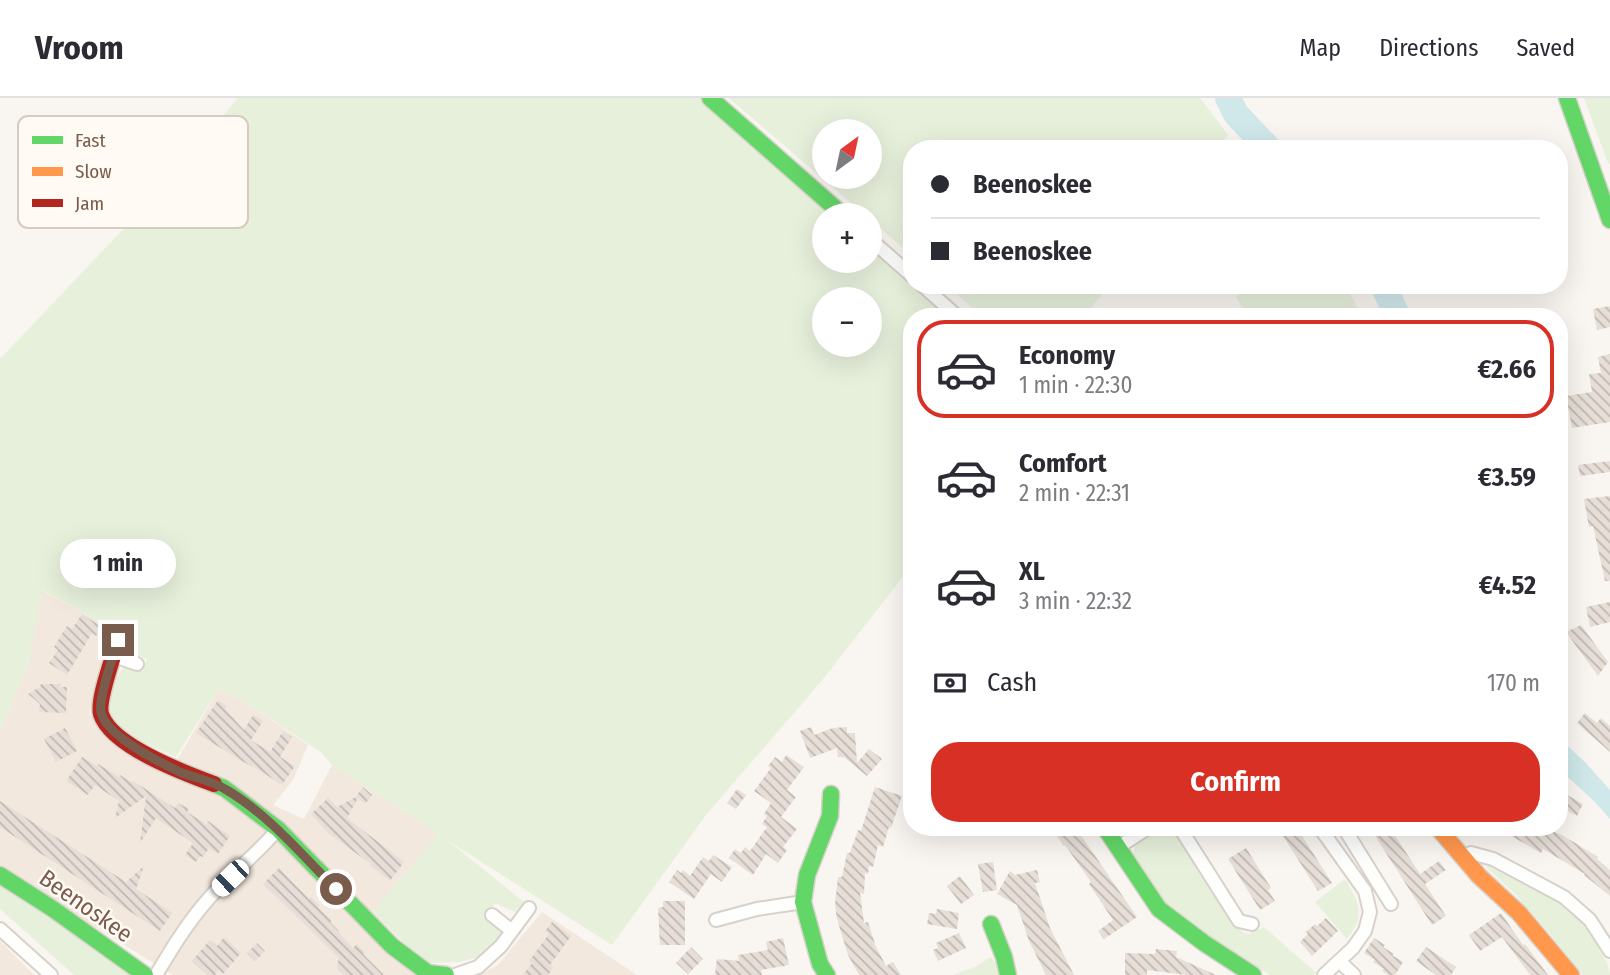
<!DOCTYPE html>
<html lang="en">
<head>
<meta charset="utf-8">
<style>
	:root { --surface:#fff; --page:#f2f2f3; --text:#2b2b33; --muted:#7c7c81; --line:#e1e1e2; --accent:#d93025 }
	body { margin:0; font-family:"Fira Sans Condensed",sans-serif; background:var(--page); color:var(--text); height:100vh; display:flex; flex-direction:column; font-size:26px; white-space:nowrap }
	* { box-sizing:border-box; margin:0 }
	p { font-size:23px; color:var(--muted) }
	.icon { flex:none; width:38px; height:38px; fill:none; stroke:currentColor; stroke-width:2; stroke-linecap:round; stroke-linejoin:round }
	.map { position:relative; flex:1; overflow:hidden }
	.sheet { position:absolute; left:903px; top:210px; width:665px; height:528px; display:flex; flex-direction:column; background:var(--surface); border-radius:28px; box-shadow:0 7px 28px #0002 }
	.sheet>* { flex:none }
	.guide { position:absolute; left:903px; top:42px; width:665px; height:154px; border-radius:28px; box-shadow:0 7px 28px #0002; display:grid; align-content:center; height:154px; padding:0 28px; background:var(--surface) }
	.needle { width:46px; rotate:33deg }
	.tools { position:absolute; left:812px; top:21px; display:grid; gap:14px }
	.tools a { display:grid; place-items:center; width:70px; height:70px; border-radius:50%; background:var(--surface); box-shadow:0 7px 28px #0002; font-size:35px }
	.end { position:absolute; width:32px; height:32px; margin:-16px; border:9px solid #7a5c4d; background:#fff; box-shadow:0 0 0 4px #fff }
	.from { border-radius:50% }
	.bubble { position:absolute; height:49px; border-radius:24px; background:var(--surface); box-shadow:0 7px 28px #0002; font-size:23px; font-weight:700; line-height:49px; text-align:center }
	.car { position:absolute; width:21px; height:42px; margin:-21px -10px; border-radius:9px; box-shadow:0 0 5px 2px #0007; background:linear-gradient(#fff 24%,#345 0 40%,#fff 0 76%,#345 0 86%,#fff 0) }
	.guide b { display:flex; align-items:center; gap:24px; height:66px; font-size:26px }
	.guide b+b { border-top:2px solid var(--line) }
	.guide i { width:18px; height:18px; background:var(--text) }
	ul { padding:12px 0 0; list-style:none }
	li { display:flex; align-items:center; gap:21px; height:98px; margin:0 14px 10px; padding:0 14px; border:4px solid transparent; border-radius:28px }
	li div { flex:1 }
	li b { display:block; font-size:26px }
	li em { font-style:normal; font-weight:700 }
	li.selected { border-color:var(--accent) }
	li>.icon { width:63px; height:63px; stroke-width:1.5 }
	.pay { display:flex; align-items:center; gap:18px; height:77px; padding:0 28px; font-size:26px }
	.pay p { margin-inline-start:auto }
	.primary-button { display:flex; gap:14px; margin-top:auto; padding:14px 28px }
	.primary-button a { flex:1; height:80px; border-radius:28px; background:var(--accent); color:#fff; font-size:28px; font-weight:700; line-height:80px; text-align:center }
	header { display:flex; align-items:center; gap:42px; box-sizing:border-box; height:98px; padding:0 35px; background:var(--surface); border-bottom:2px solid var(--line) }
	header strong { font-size:33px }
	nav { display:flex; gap:38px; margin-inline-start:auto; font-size:24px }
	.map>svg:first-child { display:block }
	.residential { fill:#f2e8de }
	.green { fill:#e7f0db; fill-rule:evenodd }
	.water { fill:#d0e8ea }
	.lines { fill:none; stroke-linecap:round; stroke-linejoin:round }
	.river { stroke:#d0e8ea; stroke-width:26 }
	.building { fill:url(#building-back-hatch) }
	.street-casing { stroke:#d7d1cb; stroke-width:16 }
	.fast-casing { stroke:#d9d2cb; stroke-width:19 }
	.slow-casing { stroke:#d9d2cb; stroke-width:19 }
	.jam-casing { stroke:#d9d2cb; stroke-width:19 }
	.street { stroke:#fefefd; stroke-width:12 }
	.fast { stroke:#63d668; stroke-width:16 }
	.slow { stroke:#ff974d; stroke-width:16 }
	.jam { stroke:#b3261e; stroke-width:16 }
	.route { stroke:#7a5c4d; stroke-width:9 }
	.labels { text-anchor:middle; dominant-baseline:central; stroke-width:5; stroke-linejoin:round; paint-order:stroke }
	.street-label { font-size:24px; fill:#7a5c4d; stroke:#fffaf3 }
	.key { fill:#fffaf3; stroke:#d7cbc1; stroke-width:2 }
	.key-label { font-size:19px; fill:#7a5c4d }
</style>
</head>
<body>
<header>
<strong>Vroom</strong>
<nav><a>Map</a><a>Directions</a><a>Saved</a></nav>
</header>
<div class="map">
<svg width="1610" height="877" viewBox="0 0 1610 877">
	<defs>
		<pattern id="building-back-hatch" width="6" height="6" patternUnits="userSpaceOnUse" patternTransform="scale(1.75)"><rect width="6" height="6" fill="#e6ded7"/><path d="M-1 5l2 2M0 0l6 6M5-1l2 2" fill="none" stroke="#bfb7b1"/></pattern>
	</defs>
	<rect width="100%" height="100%" fill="#f9f5f0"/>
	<path class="residential" d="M41,492L115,532L89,615L107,640L169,676L219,590L251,608L308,647L293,682L273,707L304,721L332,667L439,736L373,814L361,823L415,877H173L0,770V633L28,568Z
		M542,814L637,877H478L497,868Z
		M0,843L34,877H0Z"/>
	<path class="green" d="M238,0H701L833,117H824V163H870V150L947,219H912V467L824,580L706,717L612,847L447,742L524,804L515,814L496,805L485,818L505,833L481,858L459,864L430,865L406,847L373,814L438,736L332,667L322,655L251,608L219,590L176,659C159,651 112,633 108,613C107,606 111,597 113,591C116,581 118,574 126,567L143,573L147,561L129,553L132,541L42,492L28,568L0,633V261L169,83ZM824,201H870V247H824Z
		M729,0H1200L1228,37L1217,51H912V158L870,121V117H865ZM824,33H870V79H824Z
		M1584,0H1610V66L1608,65Z
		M946,187H1109L1084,219H983Z
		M1250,187H1346L1362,219H1248L1236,199Z
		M1159,730H1169L1173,732L1237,829L1243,834L1249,836L1264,829L1316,875L1313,877H1270L1191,826L1167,809L1133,758L1135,746Z
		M1489,768L1559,803L1576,817L1588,830L1608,867L1610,877H1583L1543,828L1517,798L1486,769Z
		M1345,781C1360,807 1366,816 1347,841L1315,804Z
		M0,786L7,788L127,873L128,877H74L0,811Z
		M991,859L1002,873V877H953L975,869Z"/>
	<path class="water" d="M1559,640L1585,664L1610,692V721L1594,703L1559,671Z"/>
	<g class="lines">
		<path class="river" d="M1228,0L1236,16L1269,51
			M1383,187L1398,219"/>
	</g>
	<path class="building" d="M1610,208V229L1597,232L1593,211Z
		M1610,256V324L1572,330L1566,298L1592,294L1589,276L1601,275L1598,259Z
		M1610,363V374L1580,378L1578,367Z
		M1610,398V483H1605L1593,428L1589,429L1584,401Z
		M1610,504V524L1590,529L1586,509Z
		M82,516L102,529L96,538L92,535L67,577L49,565L58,552L54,549L67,528L72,531Z
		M1581,527L1608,564L1598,578L1566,534Z
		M41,586H61L59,589H67L66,615L39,614L40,606L28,596L40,589Z
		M218,602L227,608L225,611L244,632L253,617L263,623L251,642L270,654L283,633L292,639L280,659L295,668L282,687L253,668L252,669L196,635Z
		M1585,615L1597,625L1601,620L1610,628V654L1577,625Z
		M811,629L814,637L833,630L847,629V635H855L857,665L869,651L882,661L867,678L844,659H838L837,650L810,660L800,633Z
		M65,630L77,653L56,664L44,641Z
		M786,657L804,669L787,692L796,699L781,719L797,731L783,749L787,752L778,765L766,756L753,777L729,760L735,751L741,755L745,749L750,753L767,729L762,726L767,718L764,716L771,705L754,693L771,670L768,668L775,659L782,664Z
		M82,659L97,668L98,666L119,679L120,677L131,684L133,683L175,710L178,705L189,711L187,714L206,726L208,723L230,738L218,756L209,750L203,759L200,758L196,764L185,757L193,745L156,720L140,745L146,698L115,720L119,703L95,687L88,697L66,683Z
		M363,689L372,697L365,706L358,700L347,720L404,764L390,783L370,767L371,766L328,735L311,716L328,700L337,709L356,699Z
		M875,689L902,698L891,730L889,729L883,749L878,747L873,769L869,768L868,776L865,775L864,796L860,795L864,825L868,824L876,849L886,868L893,864L901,877H859L848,857L837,821L835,806L838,779H842L847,755H850L858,732L861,733Z
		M737,691L746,697L736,711L727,705Z
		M1567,697L1583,706L1577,718L1560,709Z
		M0,703L126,784L144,768L136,791L172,815L160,833L0,729Z
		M1055,730H1076L1137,819L1104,841L1098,833L1113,822L1089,786L1091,784L1065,747L1064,748L1056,737L1059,735Z
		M1278,730H1297L1332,785L1318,793Z
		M1370,730H1390L1420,776L1439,763L1446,772L1425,786L1446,818L1432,827Z
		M1497,730H1546L1562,737L1598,759L1597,761L1610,772V798L1584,777L1585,776L1543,751L1541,755Z
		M1246,750L1271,790L1268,792L1275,803L1260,812L1228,761Z
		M713,757L732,769L722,784L711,776L694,801L669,784L677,772L681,775L683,772L690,778L703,759L709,763Z
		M993,764L997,792L983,794L978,766Z
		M279,770L309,801L311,799L320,808L318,809L332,823L330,824L339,833L338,834L353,850L357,846L365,855L363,856L384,877H344L338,872L337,868L339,860L332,853L263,786Z
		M1037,772L1040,784L1035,785L1050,830L1074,877H1046L1029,843L1017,807L997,796L1010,773L1015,777Z
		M960,778L974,797L961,806L947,788Z
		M663,803H685V847H660L658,810L663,809Z
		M937,811L959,815L957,831L927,826L929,815L936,816Z
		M1501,815L1523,847L1525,846L1548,877H1530L1502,839L1480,853L1469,837Z
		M1326,820L1338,833L1312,858L1300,844L1308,836L1306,834L1315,826L1317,828Z
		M552,824L571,838L550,867L553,870L548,877H523L532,865L529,863L549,836L545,833Z
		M959,835L966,850L938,863L933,852L938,850L936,845Z
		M224,839L241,855L223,876L219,872L215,877H207L192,863L210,842L217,848Z
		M783,840L789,867L761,872L762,877H715L717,861L739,863L738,857L768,852L766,844Z
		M1374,840L1385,847L1383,849L1394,856L1392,857L1403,864L1395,877H1389L1382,873L1384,871L1373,864L1375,862L1364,855Z
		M257,845L265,853L255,863L247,855Z
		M691,849L703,861L688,876L676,865Z
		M1426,849L1456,869L1451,877H1436L1416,863Z
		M1156,851L1177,853L1176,859L1216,877H1187L1147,872V877H1125V855L1155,856Z"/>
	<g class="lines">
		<g class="street-casing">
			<path id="street" d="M870,141L912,178
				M922,187L958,219
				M114,558L137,566
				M1180,730L1239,823L1252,826
				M1320,730L1365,793L1370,814L1365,833L1353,850L1324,877
				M1344,730L1391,806
				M1117,750L1148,730
				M1461,759L1471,755L1493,761L1564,799L1590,822L1610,853
				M492,817L512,833
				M716,822L757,811L803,804
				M0,831L51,877
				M1339,863L1354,877
				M156,877C171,852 186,827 205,805C227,778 256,758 278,731
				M455,877L478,869L501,848L529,810"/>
		</g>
		<g class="fast-casing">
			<path id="fast" d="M710,0L843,117
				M1567,0L1610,122
				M214,686L224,690L278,731L392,848L428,875L446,877
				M1105,730L1159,811L1204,845L1253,877
				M0,777L53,811L145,877
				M991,826L1004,859L1008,877
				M827,877L820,866L803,804L807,777L830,718L831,696"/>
		</g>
		<g class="slow-casing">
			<path id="slow" d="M1438,730L1479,778L1519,815L1571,877"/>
		</g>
		<g class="jam-casing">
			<path id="jam" d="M118,542C114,558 97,602 101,616C111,648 184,675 214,686"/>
		</g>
		<use href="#street" class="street"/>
		<use href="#fast" class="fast"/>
		<use href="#slow" class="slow"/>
		<use href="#jam" class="jam"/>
	</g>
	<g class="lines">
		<path class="route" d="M118,542C114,557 98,600 101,614C106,638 159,664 180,674C195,680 212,683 225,691C268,716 301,756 336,791"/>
	</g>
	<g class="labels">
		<g class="street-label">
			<text transform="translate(86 808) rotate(35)">Beenoskee</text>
		</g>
	</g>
	<rect x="18" y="18" width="230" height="112" rx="10" class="key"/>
	<rect x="32" y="38" width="31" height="8" fill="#63d668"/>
	<rect x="32" y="69" width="31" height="9" fill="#ff974d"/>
	<rect x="32" y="101" width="31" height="8" fill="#b3261e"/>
	<g class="key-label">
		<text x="75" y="49">Fast</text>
		<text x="75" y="80">Slow</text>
		<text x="75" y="112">Jam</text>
	</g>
</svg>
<div class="tools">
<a><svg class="needle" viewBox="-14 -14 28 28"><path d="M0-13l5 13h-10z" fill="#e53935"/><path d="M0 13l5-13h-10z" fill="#7c7c81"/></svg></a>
<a>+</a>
<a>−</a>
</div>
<i class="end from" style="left:336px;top:791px"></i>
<i class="end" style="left:118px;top:542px"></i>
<div class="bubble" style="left:60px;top:441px;width:116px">1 min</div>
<i class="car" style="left:230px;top:780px;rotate:226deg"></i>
<div class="guide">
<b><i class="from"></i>Beenoskee</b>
<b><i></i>Beenoskee</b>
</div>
<section class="sheet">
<ul>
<li class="selected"><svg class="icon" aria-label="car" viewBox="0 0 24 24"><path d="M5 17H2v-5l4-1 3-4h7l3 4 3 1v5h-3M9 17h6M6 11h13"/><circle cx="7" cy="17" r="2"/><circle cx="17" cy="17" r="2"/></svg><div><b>Economy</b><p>1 min · 22:30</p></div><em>€2.66</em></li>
<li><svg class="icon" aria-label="car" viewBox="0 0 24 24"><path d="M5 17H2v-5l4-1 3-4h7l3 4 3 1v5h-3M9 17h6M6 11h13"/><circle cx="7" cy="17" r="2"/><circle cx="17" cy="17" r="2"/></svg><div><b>Comfort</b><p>2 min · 22:31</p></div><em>€3.59</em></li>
<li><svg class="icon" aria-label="car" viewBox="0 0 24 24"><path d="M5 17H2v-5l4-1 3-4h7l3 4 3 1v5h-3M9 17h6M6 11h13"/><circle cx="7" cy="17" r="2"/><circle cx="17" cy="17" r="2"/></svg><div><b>XL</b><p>3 min · 22:32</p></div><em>€4.52</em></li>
</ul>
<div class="pay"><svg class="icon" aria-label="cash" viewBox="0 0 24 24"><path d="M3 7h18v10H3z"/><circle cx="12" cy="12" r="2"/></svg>Cash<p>170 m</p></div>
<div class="primary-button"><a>Confirm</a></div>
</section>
</div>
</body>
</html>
